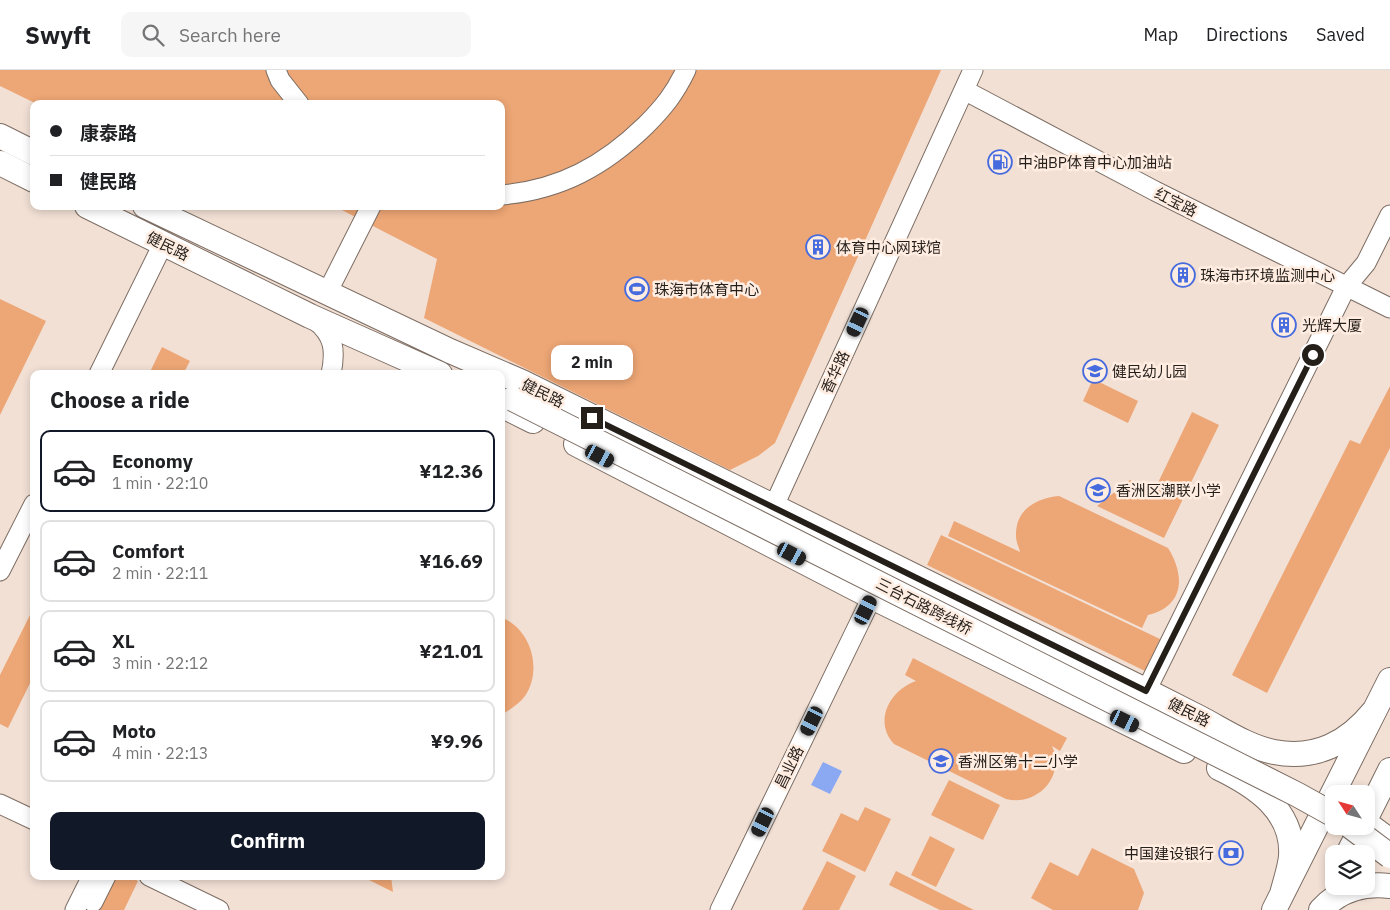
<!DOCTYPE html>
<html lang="en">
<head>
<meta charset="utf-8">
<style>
	:root { --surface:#fff; --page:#f6f6f6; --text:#202124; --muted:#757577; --line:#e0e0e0; --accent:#111827 }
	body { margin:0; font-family:"IBM Plex Sans","Noto Sans SC",sans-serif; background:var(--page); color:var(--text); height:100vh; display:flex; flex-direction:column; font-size:19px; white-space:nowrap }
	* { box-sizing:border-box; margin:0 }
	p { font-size:16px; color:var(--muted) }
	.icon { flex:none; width:28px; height:28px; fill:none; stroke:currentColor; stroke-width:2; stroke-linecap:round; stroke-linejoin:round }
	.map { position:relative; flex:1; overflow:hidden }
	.panel { position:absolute; left:30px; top:300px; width:475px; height:510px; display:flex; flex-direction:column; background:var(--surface); border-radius:10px; box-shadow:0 2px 8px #0003 }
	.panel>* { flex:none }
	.hud { position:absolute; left:30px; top:30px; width:475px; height:110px; border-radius:10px; box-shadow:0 2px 8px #0003; display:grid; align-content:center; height:110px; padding:0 20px; background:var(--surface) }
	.needle { width:32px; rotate:306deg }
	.fabs { position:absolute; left:1325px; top:715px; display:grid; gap:10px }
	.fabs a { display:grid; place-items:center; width:50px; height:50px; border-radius:10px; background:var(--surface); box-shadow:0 2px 8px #0003; font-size:25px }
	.end { position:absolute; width:22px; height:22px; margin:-11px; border:6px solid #251f1a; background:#fff; box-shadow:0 0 0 2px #fff }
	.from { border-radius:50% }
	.bubble { position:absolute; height:35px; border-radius:10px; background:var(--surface); box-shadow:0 2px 8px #0003; font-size:16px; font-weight:700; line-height:35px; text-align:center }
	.car { position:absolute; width:15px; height:30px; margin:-15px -8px; border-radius:6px; box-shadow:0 0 4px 1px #0007; background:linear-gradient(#222 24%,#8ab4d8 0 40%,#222 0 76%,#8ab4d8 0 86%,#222 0) }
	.hud b { display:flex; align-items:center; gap:18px; height:48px; font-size:19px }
	.hud b+b { border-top:1px solid var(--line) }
	.hud i { width:12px; height:12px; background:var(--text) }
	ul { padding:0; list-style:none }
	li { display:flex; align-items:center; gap:15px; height:82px; margin:0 10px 8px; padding:0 10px; border:2px solid var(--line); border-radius:10px }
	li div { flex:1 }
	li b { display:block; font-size:19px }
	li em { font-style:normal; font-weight:700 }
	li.current { border-color:var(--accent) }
	li>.icon { width:45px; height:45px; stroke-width:1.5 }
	h2 { padding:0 20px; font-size:22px; line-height:60px }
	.primary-button { display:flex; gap:10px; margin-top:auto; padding:10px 20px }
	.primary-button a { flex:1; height:58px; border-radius:10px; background:var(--accent); color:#fff; font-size:20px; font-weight:700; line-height:58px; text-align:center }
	header { display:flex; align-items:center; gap:30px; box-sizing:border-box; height:70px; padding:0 25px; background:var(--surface); border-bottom:1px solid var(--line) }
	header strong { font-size:24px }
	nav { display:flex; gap:28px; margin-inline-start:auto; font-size:18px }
	.search { width:350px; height:45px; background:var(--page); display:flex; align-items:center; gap:12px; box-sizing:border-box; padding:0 18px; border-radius:10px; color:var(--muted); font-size:19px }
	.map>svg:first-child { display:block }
	.green { fill:#eda675 }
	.water { fill:#8ba9f2 }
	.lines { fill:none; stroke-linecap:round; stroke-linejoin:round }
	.minor-casing { stroke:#7d6d63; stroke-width:21 }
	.major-casing { stroke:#7d6d63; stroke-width:26 }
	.minor { stroke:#fff; stroke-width:19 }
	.major { stroke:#fff; stroke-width:24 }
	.major-bridge-casing { stroke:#7d6d63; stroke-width:26; stroke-linecap:butt }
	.major-bridge { stroke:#fff; stroke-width:24 }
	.route { stroke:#251f1a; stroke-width:6 }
	.labels { text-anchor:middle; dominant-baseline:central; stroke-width:5; stroke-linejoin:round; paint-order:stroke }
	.poi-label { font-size:15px; fill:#251f1a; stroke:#ffede2; text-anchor:start }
	.street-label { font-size:15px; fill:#251f1a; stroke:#ffede2 }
</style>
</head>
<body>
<header>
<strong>Swyft</strong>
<div class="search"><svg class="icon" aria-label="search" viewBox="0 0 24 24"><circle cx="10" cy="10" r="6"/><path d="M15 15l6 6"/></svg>Search here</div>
<nav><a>Map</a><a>Directions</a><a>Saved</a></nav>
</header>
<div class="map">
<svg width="1390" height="840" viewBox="0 0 1390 840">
	<rect width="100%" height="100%" fill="#f2e0d5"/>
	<path class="green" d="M0,0H941L775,373L758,386L730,400L424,248L437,189L334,136H501V34H37L0,16Z
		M0,229L46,251L0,345Z
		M162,277L190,291L183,304H149Z
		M1093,309L1138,331L1128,353L1083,331Z
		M1390,316V378L1267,623L1232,605L1350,370L1360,374Z
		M1192,342L1219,355L1164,468L1097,436L1130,410L1154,421Z
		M1059,426L1168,478C1185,505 1185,536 1148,545L1142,558L948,466L954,451L1020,482C1019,477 1016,472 1016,466C1015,440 1036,428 1059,426Z
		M941,465L1160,569L1145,601L927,495Z
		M34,537V605L8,658L0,654V605Z
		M501,547C531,559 543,599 525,626C519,634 510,640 501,645Z
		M913,588L1067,668L1060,681L1052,676C1066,706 1037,737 1006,729L894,674C873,651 890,620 916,611L905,605Z
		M949,710L1000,735L983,770L931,745Z
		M865,737L891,749L865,802L822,781L841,743L858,751Z
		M930,766L955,779L936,817L911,805Z
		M1092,778L1134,799L1144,823L1138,840H1053L1031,828L1050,792L1078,806Z
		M827,791L856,806L839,840H802Z
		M896,801L974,840H940L889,815Z
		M112,806H128L138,811L124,840H95Z
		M361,806H391L393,822Z"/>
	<path class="water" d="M823,692L842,701L830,724L811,715Z"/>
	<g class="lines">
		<g class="minor-casing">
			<path id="minor" d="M276,0L280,10L299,34
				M964,20L1155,121L1390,238
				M501,125C560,120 604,96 646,55C664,37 675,23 686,0
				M327,223L371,136
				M315,250C334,265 336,280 331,304
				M99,304L163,174
				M768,449L973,0
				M0,501L34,434
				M1146,621L1346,217L1366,193L1390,145
				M0,734L34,750
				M149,806L219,840
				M93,832L106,806
				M75,840L92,806
				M720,840L872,527"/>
		</g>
		<g class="major-casing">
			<path id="major" d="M0,66L34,83
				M0,93L34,110
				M87,136L310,246L440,304
				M145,136L450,281L522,312C706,404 891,495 1076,586C1117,606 1159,627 1200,648C1223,660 1248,677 1274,682C1316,690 1348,673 1374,641
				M501,335L533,351
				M576,374L872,527L1184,681
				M1219,698C1254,715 1294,740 1291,786C1290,798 1285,812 1282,824
				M1366,748L1390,700
				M1366,753L1390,771
				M1348,784L1362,756
				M1274,840L1390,610
				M1321,840C1339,820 1364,813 1390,816"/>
		</g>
		<use href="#minor" class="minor"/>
		<use href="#major" class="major"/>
		<g class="major-bridge-casing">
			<path id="major-bridge" d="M513,329L1298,725L1334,745
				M1350,756L1390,786"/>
		</g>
		<use href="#major-bridge" class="major-bridge"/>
	</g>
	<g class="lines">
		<path class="route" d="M592,348L1146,621L1313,285"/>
	</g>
	<defs>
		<g id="fuel-ring" transform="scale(1.25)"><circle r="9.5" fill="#ffede2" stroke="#466bde" stroke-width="1.5"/><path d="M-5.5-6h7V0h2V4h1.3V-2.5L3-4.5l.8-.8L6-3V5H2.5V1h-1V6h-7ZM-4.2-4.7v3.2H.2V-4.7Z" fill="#466bde"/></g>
		<g id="building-ring" transform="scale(1.25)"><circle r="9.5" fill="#ffede2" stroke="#466bde" stroke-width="1.5"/><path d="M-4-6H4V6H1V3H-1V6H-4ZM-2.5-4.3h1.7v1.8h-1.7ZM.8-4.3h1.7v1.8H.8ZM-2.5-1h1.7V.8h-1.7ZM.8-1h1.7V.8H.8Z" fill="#466bde"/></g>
		<g id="stadium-ring" transform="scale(1.25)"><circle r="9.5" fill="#ffede2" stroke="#466bde" stroke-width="1.5"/><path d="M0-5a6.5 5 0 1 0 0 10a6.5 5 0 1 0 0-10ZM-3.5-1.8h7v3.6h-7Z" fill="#466bde"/></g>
		<g id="school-ring" transform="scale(1.25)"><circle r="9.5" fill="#ffede2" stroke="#466bde" stroke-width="1.5"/><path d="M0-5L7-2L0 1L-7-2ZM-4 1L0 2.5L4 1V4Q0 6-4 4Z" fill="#466bde"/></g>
		<g id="bank-ring" transform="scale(1.25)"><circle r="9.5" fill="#ffede2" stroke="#466bde" stroke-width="1.5"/><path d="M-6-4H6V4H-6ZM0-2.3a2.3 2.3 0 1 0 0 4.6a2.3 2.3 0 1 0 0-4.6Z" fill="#466bde"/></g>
	</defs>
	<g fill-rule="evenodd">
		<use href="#fuel-ring" x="1000" y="92"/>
		<use href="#building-ring" x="818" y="177"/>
		<use href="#building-ring" x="1183" y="205"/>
		<use href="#stadium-ring" x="637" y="219"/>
		<use href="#building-ring" x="1284" y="255"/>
		<use href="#school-ring" x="1095" y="301"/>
		<use href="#school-ring" x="1098" y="420"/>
		<use href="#school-ring" x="941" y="691"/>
		<use href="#bank-ring" x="1231" y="783"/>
	</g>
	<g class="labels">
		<g class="poi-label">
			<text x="1018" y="92">中油BP体育中心加油站</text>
			<text x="836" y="177">体育中心网球馆</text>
			<text x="1200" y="205">珠海市环境监测中心</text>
			<text x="654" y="219">珠海市体育中心</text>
			<text x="1302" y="255">光辉大厦</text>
			<text x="1112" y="301">健民幼儿园</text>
			<text x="1116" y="420">香洲区潮联小学</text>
			<text x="958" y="691">香洲区第十二小学</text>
			<text x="1214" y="783" text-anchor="end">中国建设银行</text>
		</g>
		<g class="street-label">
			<text transform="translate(1176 132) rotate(27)">红宝路</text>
			<text transform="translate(168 176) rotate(26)">健民路</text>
			<text transform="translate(835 302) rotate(-65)">香华路</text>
			<text transform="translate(543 323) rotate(26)">健民路</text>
			<text transform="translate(924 536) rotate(27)">三台石路跨线桥</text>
			<text transform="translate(1189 642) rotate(27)">健民路</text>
			<text transform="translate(789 697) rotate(-64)">昌业路</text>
		</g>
	</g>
</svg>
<div class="fabs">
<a><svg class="needle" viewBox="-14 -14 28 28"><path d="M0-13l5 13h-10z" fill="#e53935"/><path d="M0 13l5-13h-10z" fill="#757577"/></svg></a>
<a><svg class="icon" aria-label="layers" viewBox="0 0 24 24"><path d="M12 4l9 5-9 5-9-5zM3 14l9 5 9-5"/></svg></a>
</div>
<i class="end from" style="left:1313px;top:285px"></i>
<i class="end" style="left:592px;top:348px"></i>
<div class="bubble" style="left:551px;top:275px;width:82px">2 min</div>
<i class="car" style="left:858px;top:252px;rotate:205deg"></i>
<i class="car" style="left:600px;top:386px;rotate:118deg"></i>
<i class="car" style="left:792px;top:484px;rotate:118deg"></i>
<i class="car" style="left:866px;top:540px;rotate:26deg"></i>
<i class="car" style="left:812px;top:651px;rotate:206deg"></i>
<i class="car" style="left:1125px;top:651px;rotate:116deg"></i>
<i class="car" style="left:763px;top:752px;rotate:206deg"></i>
<div class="hud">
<b><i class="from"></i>康泰路</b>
<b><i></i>健民路</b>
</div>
<section class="panel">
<h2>Choose a ride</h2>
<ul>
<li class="current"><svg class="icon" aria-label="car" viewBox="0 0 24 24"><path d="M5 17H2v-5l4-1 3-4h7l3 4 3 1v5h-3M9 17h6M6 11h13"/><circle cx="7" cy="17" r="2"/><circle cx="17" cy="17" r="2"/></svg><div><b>Economy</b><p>1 min · 22:10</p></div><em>¥12.36</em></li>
<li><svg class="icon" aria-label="car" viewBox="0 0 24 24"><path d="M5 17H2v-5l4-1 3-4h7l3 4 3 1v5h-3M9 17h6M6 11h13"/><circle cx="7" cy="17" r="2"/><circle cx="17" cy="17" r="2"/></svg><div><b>Comfort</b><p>2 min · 22:11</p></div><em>¥16.69</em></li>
<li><svg class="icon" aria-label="car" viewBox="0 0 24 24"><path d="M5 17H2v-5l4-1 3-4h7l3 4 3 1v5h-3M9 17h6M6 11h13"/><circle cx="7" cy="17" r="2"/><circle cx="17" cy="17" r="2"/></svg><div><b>XL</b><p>3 min · 22:12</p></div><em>¥21.01</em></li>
<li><svg class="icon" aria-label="car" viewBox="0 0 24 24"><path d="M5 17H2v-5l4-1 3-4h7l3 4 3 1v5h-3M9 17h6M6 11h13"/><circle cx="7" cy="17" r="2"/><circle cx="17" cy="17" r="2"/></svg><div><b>Moto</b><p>4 min · 22:13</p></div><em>¥9.96</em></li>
</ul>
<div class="primary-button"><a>Confirm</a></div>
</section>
</div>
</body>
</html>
